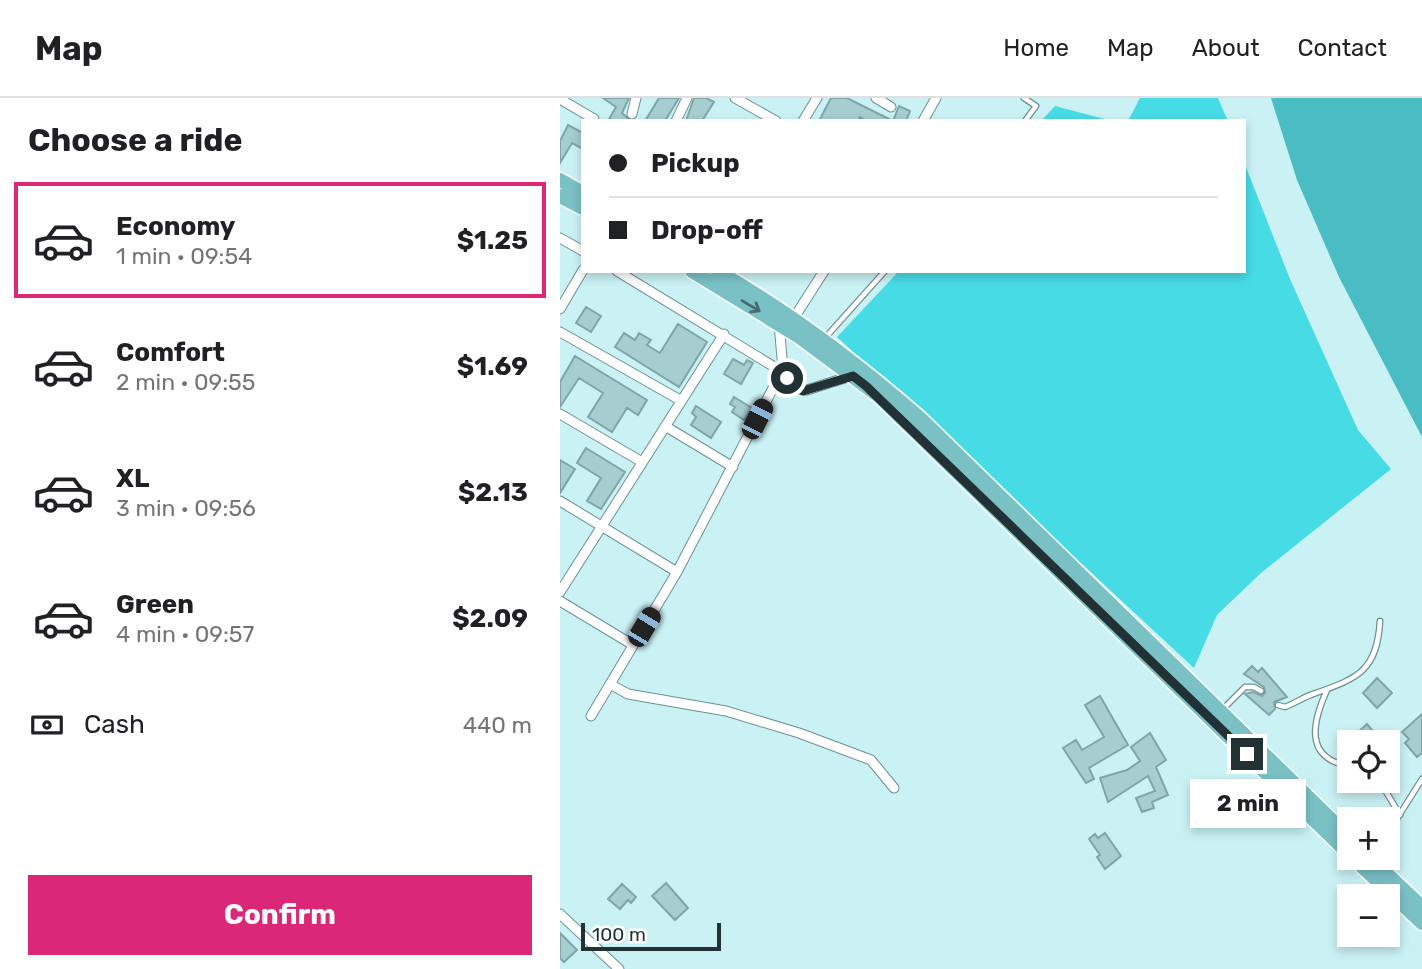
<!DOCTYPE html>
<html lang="en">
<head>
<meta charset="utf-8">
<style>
	:root { --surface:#fff; --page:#f2f2f2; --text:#202124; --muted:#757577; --line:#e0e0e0; --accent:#db2777 }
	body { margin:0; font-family:Rubik,sans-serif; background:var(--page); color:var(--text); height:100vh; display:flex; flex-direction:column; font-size:26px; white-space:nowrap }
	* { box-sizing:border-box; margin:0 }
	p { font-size:23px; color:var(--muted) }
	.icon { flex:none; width:38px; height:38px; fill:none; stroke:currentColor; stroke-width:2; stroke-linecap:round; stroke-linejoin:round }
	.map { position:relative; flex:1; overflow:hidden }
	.side { display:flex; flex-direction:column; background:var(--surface); width:560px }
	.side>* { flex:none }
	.top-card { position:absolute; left:21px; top:21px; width:665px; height:154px; border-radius:0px; box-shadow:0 4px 10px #0003; display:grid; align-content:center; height:154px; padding:0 28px; background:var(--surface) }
	.fabs { position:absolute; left:777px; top:632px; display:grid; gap:14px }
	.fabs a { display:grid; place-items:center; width:63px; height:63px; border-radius:0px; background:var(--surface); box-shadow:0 4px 10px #0003; font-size:35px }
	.scale { position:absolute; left:21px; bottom:18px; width:140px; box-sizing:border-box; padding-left:7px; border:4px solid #223133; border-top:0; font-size:19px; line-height:24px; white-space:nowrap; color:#223133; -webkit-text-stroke:5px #fff; paint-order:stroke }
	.end { position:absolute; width:32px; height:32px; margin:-16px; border:9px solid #223133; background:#fff; box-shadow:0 0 0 4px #fff }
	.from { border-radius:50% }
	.bubble { position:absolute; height:49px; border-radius:0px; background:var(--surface); box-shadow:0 4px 10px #0003; font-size:23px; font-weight:700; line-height:49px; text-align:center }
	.car { position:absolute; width:21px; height:42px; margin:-21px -10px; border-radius:9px; box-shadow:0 0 5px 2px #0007; background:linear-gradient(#222 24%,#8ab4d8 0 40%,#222 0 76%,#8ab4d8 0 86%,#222 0) }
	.top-card b { display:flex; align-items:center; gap:24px; height:66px; font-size:26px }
	.top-card b+b { border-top:2px solid var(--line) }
	.top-card i { width:18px; height:18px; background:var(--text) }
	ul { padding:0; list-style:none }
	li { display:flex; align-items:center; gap:21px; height:116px; margin:0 14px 10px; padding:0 14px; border:4px solid transparent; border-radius:0px }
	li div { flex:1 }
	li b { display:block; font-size:26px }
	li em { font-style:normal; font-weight:700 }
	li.selected { border-color:var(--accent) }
	li>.icon { width:63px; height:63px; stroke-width:1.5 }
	h2 { padding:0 28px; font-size:32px; line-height:84px }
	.pay { display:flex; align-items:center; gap:18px; height:77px; padding:0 28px; font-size:26px }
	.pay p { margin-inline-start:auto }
	.cta { display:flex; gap:14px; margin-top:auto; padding:14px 28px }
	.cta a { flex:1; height:80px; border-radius:0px; background:var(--accent); color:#fff; font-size:28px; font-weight:700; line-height:80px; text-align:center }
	header { display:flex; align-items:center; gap:42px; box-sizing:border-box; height:98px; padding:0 35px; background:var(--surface); border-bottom:2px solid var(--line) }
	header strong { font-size:33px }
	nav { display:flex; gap:38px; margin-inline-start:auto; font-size:24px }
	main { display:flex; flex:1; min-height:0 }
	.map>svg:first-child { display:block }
	.green { fill:#47dbe6 }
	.water { fill:#49bcc4 }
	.building { fill:#a6cdd0; stroke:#80a5a8; stroke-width:2 }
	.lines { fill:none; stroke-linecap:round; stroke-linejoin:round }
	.lane-casing { stroke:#6b9093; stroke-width:7 }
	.street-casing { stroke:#6b9093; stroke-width:11 }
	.primary-casing { stroke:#fff; stroke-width:17 }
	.lane { stroke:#fff; stroke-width:4.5 }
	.street { stroke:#fff; stroke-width:9 }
	.primary { stroke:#7ac1c6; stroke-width:14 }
	.oneway { stroke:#456b6e }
	.route { stroke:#223133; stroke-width:9 }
</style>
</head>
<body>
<header>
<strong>Map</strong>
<nav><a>Home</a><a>Map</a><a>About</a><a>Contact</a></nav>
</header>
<main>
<section class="side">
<h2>Choose a ride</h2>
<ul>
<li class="selected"><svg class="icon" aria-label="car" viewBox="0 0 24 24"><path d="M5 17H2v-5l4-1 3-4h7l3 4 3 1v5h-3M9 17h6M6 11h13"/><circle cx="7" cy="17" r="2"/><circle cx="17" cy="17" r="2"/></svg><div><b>Economy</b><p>1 min · 09:54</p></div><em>$1.25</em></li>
<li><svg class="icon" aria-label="car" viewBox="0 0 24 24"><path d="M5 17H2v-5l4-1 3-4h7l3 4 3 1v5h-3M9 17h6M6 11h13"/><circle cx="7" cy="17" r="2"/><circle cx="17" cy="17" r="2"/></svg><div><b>Comfort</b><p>2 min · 09:55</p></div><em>$1.69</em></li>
<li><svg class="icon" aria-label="car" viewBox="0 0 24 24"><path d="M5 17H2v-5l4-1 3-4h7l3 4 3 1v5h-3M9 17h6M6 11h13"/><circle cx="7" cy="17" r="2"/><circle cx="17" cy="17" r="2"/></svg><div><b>XL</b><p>3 min · 09:56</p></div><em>$2.13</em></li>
<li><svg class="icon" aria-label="car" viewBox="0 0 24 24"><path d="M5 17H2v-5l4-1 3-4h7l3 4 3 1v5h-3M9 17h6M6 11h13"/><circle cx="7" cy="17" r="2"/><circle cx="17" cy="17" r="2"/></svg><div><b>Green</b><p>4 min · 09:57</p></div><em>$2.09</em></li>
</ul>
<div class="pay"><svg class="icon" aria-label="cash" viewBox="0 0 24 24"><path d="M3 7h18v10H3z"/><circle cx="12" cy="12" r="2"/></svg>Cash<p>440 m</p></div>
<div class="cta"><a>Confirm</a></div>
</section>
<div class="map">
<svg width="862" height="871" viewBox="0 0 862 871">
	<rect width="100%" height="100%" fill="#caf2f5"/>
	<path class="green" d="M580,0H658L668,23H568Z
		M495,8L552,23H481Z
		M684,64L730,181L798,332L831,371L701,475L657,517L634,570L277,239L339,173H684Z"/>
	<path class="water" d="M711,0H862V339L779,179L737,82Z"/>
	<path class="building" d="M43,0H69L62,15L71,23H48L56,9Z
		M99,0H119L105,23H85Z
		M134,0H146L154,4L142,23H126Z
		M271,0H287L333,23L339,8L350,13L346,23H306L300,19L298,23H259Z
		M8,27L23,35V51L12,45L0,65V43Z
		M26,209L41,218L31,234L16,225Z
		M118,226L147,244L119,289L55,249L64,235L75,242L79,235L91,242L87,247L100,255Z
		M15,258L87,302L78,317L67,310L52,334L28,319L43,295L19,280L0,309V284Z
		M173,261L184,267L187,262L193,265L181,286L164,276Z
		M174,299L192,310L184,322L172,314L175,309L170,306Z
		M136,308L161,324L151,340L131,327L136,319L132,315Z
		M26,350L65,374L41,411L27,403L41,380L17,365Z
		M0,362L15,371L0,395Z
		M692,568L698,574L702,570L727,599L714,604L715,611L709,617L685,596L693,594L702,598L705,595L704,589L684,576Z
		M817,580L832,595L817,610L803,595Z
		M540,598L568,647L529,670L534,681L526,685L503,650L516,642L522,652L544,639L525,607Z
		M862,616V655L857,659L845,645L849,641L842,634Z
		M807,626L822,644H792L798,639L796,636Z
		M590,635L606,662L596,669L608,697L592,704L594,710L582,714L576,700L595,693L588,678L548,704L540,680L567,672L580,663L571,649Z
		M545,735L561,758L545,771L537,759L540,757L529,741L535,736L538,740Z
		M106,785L128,810L115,822L92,798Z
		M62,786L76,799L71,805L68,802L60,811L48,801Z
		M0,835L17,852L4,864L0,860Z"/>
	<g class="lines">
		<g class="lane-casing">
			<path id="lane" d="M464,0L476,8L465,23
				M265,240L325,173
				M767,592C753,623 743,660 789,668
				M718,607L725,609C736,605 745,598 756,595C799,580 817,572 820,523
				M661,613L685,589H694L701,593
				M819,682L840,717
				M828,735L862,681"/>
		</g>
		<g class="street-casing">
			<path id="street" d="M175,0L216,23
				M316,0L331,9
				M0,1L34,21
				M72,16L76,0
				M116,23L127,0
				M243,23L257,0
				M363,23L376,0
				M0,140L23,153
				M57,173L221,273
				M0,211L23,172
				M234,220L264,173
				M219,225L223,272L238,291L247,292L291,278
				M0,234L120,302
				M0,316L82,364
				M105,328L173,369
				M0,403L117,474
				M0,494L164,236
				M0,503L73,547
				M50,586L68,596L166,613L239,635L311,662L334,690
				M31,618L117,474L223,271
				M0,816L59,871"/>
		</g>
		<g class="primary-casing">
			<path id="primary" d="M0,82L23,95
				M0,98L23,110
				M132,173L238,238L320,299L789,756
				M157,173C231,215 297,265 361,321L789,739
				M793,760L862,825
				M810,760L862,809"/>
		</g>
		<use href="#lane" class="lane"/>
		<use href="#street" class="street"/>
		<use href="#primary" class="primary"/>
	</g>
	<defs><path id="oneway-shaft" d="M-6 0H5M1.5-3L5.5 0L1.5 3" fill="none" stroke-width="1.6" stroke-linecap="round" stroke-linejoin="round" transform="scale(1.75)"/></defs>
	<use class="oneway" href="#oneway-shaft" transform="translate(191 208) rotate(31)"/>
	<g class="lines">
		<path class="route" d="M227,280L243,293L293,278L306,288L687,656"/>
	</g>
</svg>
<div class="fabs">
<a><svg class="icon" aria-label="locate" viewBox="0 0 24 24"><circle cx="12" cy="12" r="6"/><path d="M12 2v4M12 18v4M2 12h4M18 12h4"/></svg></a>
<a>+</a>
<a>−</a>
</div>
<div class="scale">100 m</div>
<i class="end from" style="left:227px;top:280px"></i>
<i class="end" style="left:687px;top:656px"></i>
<div class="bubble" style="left:630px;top:681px;width:116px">2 min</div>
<i class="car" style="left:197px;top:321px;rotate:27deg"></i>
<i class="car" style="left:84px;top:529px;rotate:31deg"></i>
<div class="top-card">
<b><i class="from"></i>Pickup</b>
<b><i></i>Drop-off</b>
</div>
</div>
</main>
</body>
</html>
